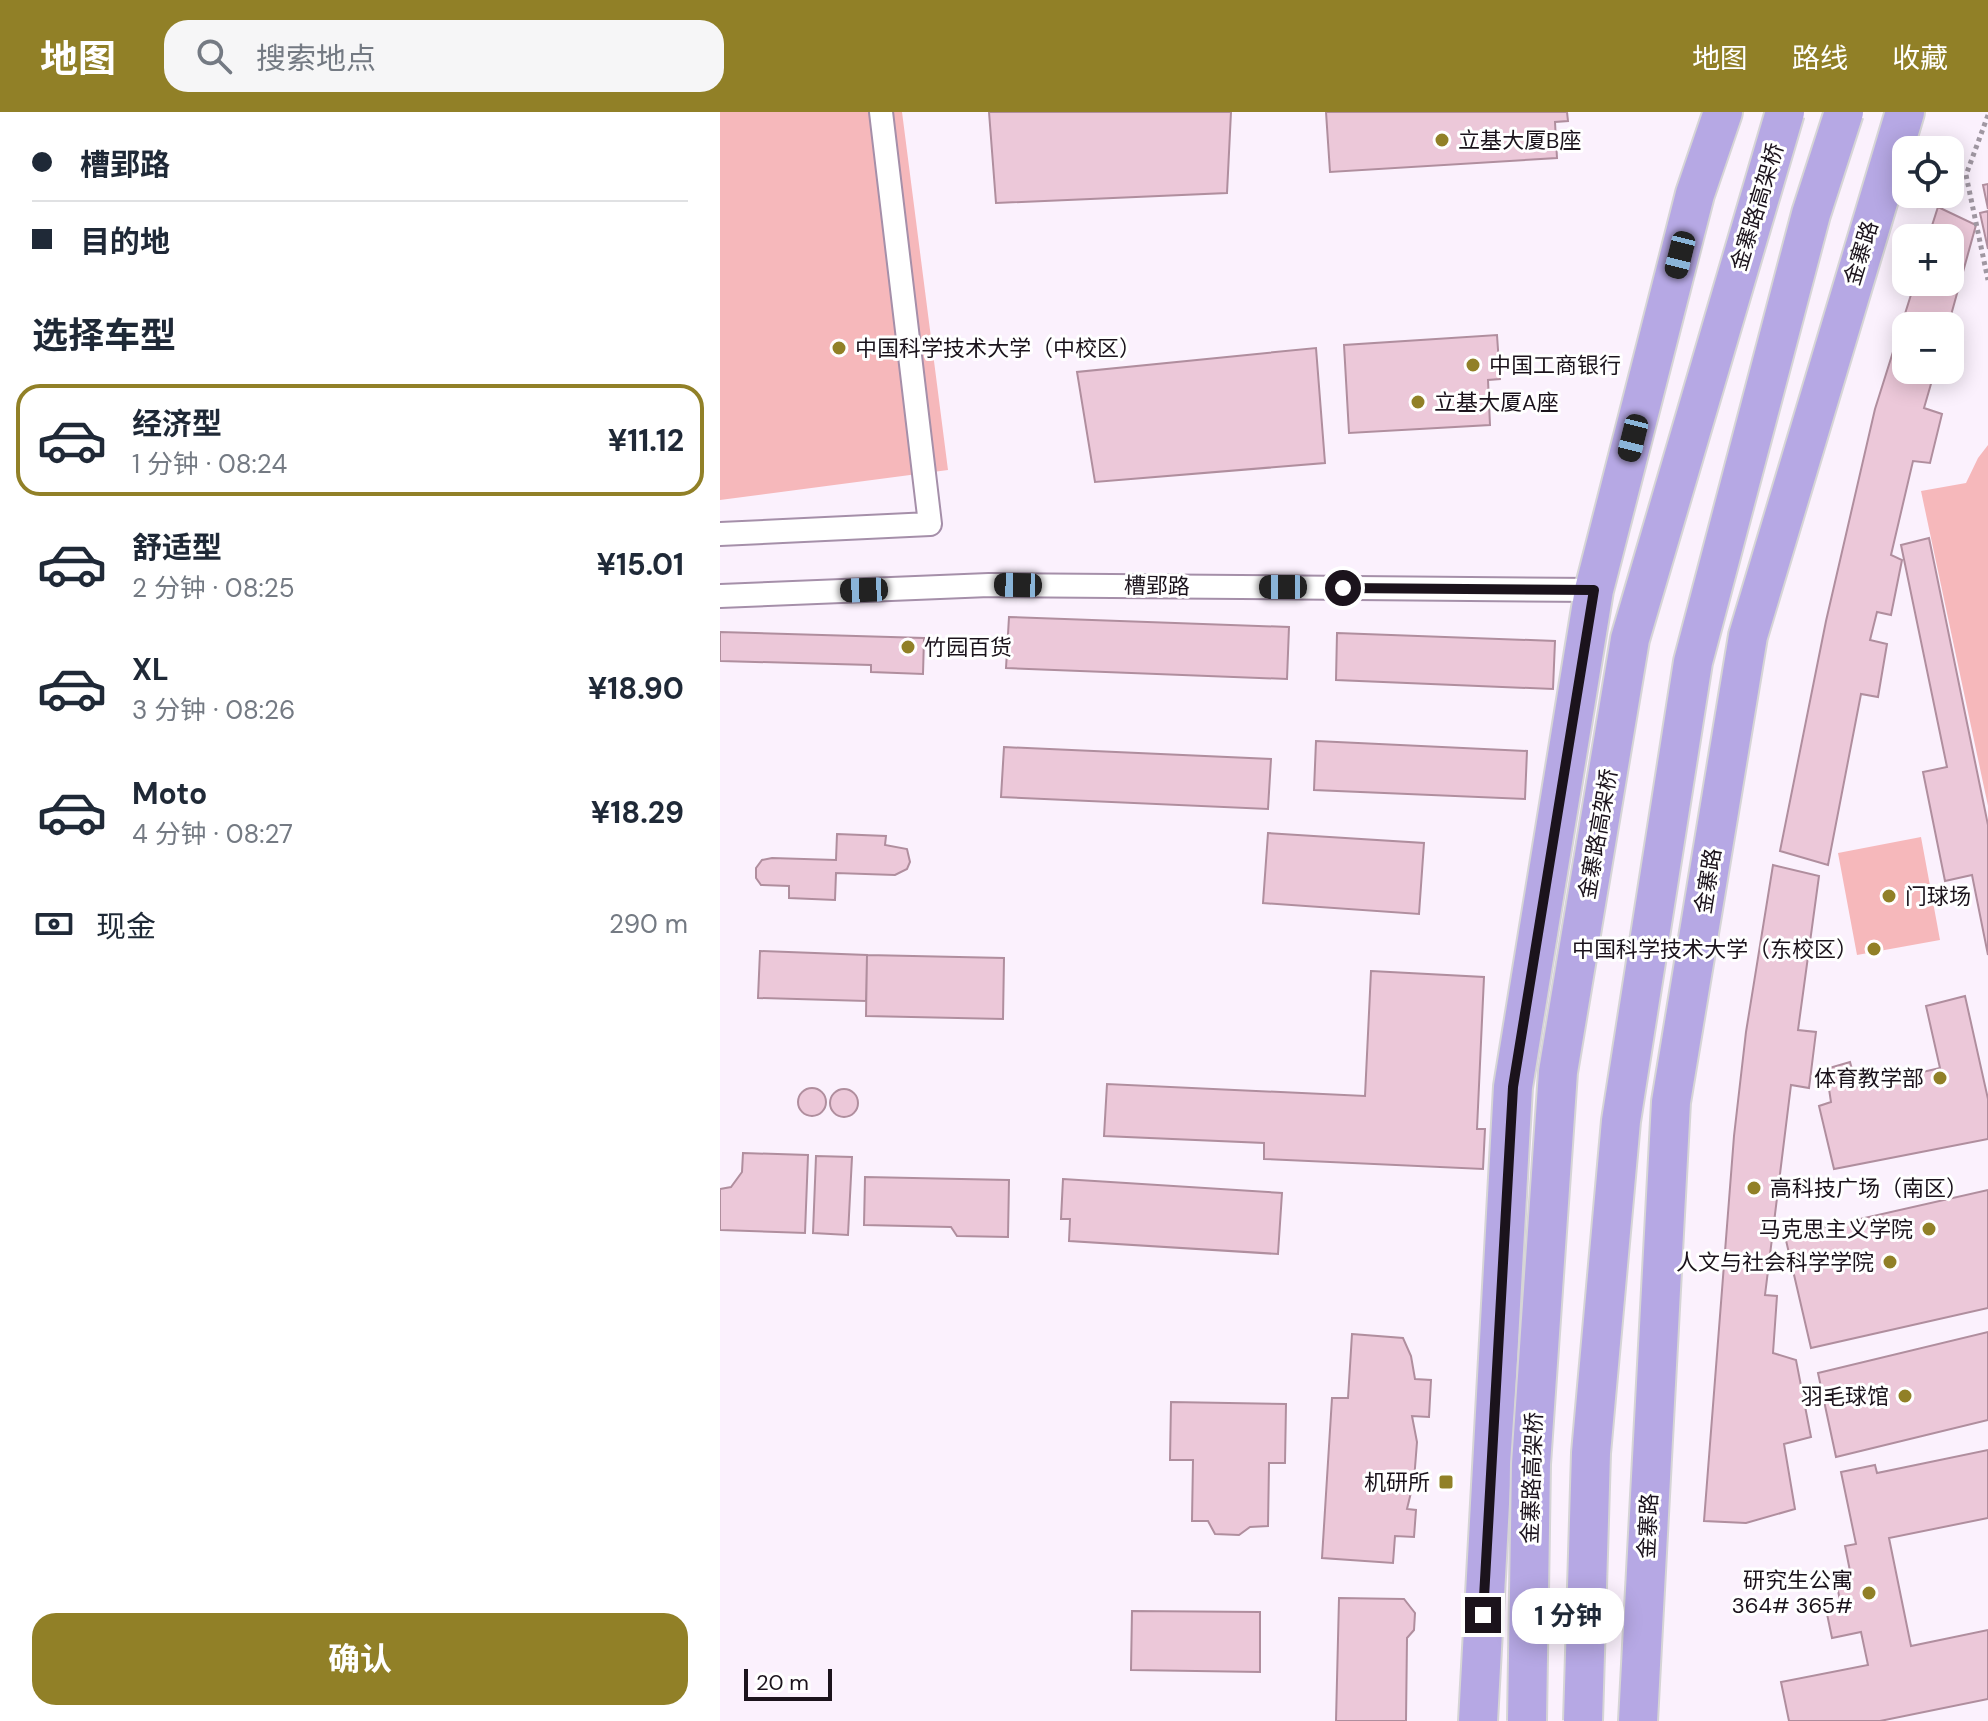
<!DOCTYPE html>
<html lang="zh">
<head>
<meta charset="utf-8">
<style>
	:root { --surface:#fff; --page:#f6f6f7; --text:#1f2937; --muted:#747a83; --line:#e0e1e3; --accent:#918027 }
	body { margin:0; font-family:"DM Sans","Noto Sans SC",sans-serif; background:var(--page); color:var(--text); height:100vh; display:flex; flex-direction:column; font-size:30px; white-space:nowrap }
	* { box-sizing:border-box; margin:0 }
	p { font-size:26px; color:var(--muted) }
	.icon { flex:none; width:44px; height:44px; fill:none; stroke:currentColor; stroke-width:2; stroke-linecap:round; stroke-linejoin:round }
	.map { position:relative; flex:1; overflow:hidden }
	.drawer { display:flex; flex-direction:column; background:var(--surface); width:720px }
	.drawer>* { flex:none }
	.banner { display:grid; align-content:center; height:176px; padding:0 32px; background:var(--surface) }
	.fabs { position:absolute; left:1172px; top:24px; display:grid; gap:16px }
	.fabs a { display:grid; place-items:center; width:72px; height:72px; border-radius:16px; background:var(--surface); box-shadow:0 4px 20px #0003; font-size:40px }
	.scale { position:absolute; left:24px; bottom:20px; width:88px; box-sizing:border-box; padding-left:8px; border:4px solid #1b131c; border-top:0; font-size:22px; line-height:28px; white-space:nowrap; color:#1b131c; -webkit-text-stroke:6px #fff; paint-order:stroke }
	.end { position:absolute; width:36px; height:36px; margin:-18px; border:10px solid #1b131c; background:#fff; box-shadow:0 0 0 4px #fff }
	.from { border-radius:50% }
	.bubble { position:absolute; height:56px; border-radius:24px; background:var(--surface); box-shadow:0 4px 20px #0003; font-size:26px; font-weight:700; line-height:56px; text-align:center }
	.car { position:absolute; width:24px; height:48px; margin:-24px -12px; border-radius:10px; box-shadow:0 0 6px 2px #0007; background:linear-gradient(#222 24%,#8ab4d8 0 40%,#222 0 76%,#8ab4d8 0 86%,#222 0) }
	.banner b { display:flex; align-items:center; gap:28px; height:76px; font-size:30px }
	.banner b+b { border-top:2px solid var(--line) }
	.banner i { width:20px; height:20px; background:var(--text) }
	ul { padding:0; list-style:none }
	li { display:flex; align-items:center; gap:24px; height:112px; margin:0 16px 12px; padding:0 16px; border:4px solid transparent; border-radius:24px }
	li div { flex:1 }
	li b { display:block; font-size:30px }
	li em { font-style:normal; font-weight:700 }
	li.current { border-color:var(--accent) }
	li>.icon { width:72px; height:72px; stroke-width:1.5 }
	h2 { padding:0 32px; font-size:36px; line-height:96px }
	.pay { display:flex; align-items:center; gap:20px; height:88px; padding:0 32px; font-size:30px }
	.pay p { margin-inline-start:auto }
	.cta { display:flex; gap:16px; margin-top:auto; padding:16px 32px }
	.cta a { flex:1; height:92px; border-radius:24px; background:var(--accent); color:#fff; font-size:32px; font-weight:700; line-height:92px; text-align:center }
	header { display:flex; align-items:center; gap:48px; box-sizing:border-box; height:112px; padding:0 40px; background:var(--accent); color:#fff }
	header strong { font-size:38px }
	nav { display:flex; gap:44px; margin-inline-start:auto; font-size:28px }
	.search { width:560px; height:72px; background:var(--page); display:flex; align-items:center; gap:20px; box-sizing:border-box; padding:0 28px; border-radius:24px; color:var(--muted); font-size:30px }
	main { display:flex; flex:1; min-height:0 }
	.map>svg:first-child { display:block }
	.green { fill:#f6b8bb }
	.building { fill:#ecc8d9; stroke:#b08e9e; stroke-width:2 }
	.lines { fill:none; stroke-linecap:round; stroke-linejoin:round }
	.minor-casing { stroke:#a58fa9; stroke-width:26 }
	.trunk-casing { stroke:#d6d5d6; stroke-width:42 }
	.path { stroke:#a097a2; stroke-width:5; stroke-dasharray:4 4; stroke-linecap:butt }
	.minor { stroke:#fff; stroke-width:22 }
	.trunk { stroke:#b6a8e4; stroke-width:38 }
	.trunk-bridge-casing { stroke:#d6d5d6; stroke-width:42; stroke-linecap:butt }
	.trunk-bridge { stroke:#b6a8e4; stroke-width:38 }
	.route { stroke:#1b131c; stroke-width:10 }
	.poi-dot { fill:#918027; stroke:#fff; stroke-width:3 }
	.labels { text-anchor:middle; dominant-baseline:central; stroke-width:6; stroke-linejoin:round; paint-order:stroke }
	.poi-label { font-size:22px; fill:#1b131c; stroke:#fff; text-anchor:start }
	.street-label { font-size:22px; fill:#1b131c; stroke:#fff }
</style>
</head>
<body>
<header>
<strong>地图</strong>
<div class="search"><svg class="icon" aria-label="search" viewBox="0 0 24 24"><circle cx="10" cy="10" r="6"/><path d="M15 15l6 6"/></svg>搜索地点</div>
<nav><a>地图</a><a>路线</a><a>收藏</a></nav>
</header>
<main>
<section class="drawer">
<div class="banner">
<b><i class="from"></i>槽郢路</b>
<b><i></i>目的地</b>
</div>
<h2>选择车型</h2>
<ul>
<li class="current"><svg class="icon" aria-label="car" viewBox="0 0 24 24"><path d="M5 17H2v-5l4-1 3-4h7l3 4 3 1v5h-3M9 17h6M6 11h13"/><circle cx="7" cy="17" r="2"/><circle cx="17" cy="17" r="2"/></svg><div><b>经济型</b><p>1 分钟 · 08:24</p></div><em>¥11.12</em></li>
<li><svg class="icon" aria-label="car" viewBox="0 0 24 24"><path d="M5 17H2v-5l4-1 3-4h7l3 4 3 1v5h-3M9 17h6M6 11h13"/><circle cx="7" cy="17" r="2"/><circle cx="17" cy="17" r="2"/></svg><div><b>舒适型</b><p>2 分钟 · 08:25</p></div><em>¥15.01</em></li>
<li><svg class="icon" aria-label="car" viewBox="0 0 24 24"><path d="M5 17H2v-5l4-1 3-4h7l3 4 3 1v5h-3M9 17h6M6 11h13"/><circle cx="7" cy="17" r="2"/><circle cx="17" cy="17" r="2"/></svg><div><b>XL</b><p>3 分钟 · 08:26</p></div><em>¥18.90</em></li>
<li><svg class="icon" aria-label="car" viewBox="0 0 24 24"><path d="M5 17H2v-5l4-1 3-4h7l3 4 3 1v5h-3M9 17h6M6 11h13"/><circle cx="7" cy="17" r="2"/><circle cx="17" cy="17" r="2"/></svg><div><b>Moto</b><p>4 分钟 · 08:27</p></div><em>¥18.29</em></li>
</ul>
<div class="pay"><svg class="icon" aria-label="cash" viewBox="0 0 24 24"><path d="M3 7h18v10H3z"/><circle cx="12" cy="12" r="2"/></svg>现金<p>290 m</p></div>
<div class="cta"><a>确认</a></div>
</section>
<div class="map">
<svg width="1268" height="1609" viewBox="0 0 1268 1609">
	<rect width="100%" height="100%" fill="#fbf1fd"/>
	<path class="green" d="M0,0H182L228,358L0,388Z
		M1268,333V694L1201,379L1246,371L1258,346Z
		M1201,725L1220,828L1137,843L1118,741Z"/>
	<path class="building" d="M269,0H511L507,81L276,91Z
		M606,0H847L848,9L835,10L837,46L610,60Z
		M1268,72V97L1263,73Z
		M1218,95L1256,113L1228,214H1186V258H1215L1204,296L1222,302L1210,351L1193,349L1171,443L1182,448L1171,503L1157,500L1150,528L1167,532L1158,585L1141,582L1108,753L1060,739L1106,509L1155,297L1195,170H1230V126H1208Z
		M1268,99V137L1260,101Z
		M777,223L780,267L768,268L770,313L629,321L624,233Z
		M596,236L605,351L375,370L357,260Z
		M1209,426L1268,713V843L1252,763L1225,769L1203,660L1227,655L1181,433Z
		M289,505L569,515L567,567L286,556Z
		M0,520L204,526L203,562L151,560V553L0,549Z
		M617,521L835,529L833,577L616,568Z
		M596,629L807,639L805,687L594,678Z
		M284,635L551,647L548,697L281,685Z
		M548,721L704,731L699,802L543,791Z
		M117,722L166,724L165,733L187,737L190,750L187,757L175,763L116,761L115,788L69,786V774L41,773L36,766V756L42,748L52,746L116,748Z
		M1053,753L1099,764L1078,918L1096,920L1089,976L1071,973L1045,1183L1057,1184L1053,1241L1076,1248L1091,1325L1064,1332L1075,1397L1026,1411L984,1409L1014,1024L1026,920Z
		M40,839L147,843L146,889L38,886Z
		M147,843L284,846L283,907L146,904Z
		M651,859L764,865L757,1017H765L763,1057L544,1047V1031L384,1024L387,972L645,984Z
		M1245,884L1268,987V1027L1114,1057L1099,994L1111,990L1106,957L1130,950L1137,975L1220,956L1206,894Z
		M78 990a14 14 0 1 1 28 0a14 14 0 1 1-28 0Z
		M110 991a14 14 0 1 1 28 0a14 14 0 1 1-28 0Z
		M23,1041L88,1043L85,1121L0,1118V1077L11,1075L22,1060Z
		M96,1044L132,1045L128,1123L93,1121Z
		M145,1065L289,1068L288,1125L237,1124L231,1115L144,1113Z
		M343,1067L562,1081L558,1142L349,1129L350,1107H341Z
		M1268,1078V1196L1091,1236L1065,1124Z
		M1268,1220V1308L1116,1345L1098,1261Z
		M632,1222L683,1226L691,1244L695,1267L711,1268L709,1305L692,1304L697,1330L694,1368L687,1397L696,1398L694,1425L675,1424L673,1451L602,1446L612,1286H628Z
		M451,1290L566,1292L565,1351H549L548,1414L530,1415L519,1423L495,1422L488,1409H472L473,1348H450Z
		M1268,1338V1406L1169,1426L1191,1534L1268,1518V1587L1160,1609H1069L1061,1570L1148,1553L1141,1520L1112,1526L1106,1497L1121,1495L1116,1467L1131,1464L1125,1434L1136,1432L1121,1360L1155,1353L1157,1361Z
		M619,1486L684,1487L695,1501L694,1518L687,1526L686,1609H616Z
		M412,1499L540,1500V1560L411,1558Z"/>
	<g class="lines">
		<g class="minor-casing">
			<path id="minor" d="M0,422L210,412L161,0
				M0,484L269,473L874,478"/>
		</g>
		<g class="trunk-casing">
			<path id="trunk" d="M758,1609L793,975L874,478L975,82L1003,0
				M918,1609L951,990L1028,524L1185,0"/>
		</g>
		<path class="path" d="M1268,3L1246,63L1268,168"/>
		<use href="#minor" class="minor"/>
		<use href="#trunk" class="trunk"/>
		<g class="trunk-bridge-casing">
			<path id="trunk-bridge" d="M807,1609L811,1352L838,960L910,527L1065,0
				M863,1609L871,1341L901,1009L973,550L1091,102L1124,0"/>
		</g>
		<use href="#trunk-bridge" class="trunk-bridge"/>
	</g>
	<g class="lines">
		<path class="route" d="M623,476L874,478L793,975L763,1503"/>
	</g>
	<g class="poi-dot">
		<circle cx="722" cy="28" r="8"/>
		<circle cx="119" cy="236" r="8"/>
		<circle cx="753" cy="253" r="8"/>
		<circle cx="698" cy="290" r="8"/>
		<circle cx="188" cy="535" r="8"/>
		<circle cx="1169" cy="784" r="8"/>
		<circle cx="1154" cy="837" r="8"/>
		<circle cx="1220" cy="966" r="8"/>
		<circle cx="1034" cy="1076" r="8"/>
		<circle cx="1209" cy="1117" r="8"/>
		<circle cx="1170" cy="1150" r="8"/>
		<circle cx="1185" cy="1284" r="8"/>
		<rect x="718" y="1362" width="16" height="16" rx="4"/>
		<circle cx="1149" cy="1481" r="8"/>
	</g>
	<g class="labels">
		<g class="poi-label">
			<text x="738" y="28">立基大厦B座</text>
			<text x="135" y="236">中国科学技术大学（中校区）</text>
			<text x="769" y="253">中国工商银行</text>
			<text x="714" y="290">立基大厦A座</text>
			<text x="204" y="535">竹园百货</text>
			<text x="1185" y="784">门球场</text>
			<text x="1138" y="837" text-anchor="end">中国科学技术大学（东校区）</text>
			<text x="1204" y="966" text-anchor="end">体育教学部</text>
			<text x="1050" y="1076">高科技广场（南区）</text>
			<text x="1193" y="1117" text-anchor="end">马克思主义学院</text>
			<text x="1154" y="1150" text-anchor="end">人文与社会科学学院</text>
			<text x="1169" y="1284" text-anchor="end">羽毛球馆</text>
			<text x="710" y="1370" text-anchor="end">机研所</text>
			<text x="1133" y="1468" text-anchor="end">研究生公寓<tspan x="1133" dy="25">364# 365#</tspan></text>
		</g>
		<g class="street-label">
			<text transform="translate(1037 95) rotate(-73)">金寨路高架桥</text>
			<text transform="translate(1141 141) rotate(-73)">金寨路</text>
			<text transform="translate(437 474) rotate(1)">槽郢路</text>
			<text transform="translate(878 722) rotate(-80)">金寨路高架桥</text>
			<text transform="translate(988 769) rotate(-81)">金寨路</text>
			<text transform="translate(812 1366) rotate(-88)">金寨路高架桥</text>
			<text transform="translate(928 1414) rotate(-87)">金寨路</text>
		</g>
	</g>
</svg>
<div class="fabs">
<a><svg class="icon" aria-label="locate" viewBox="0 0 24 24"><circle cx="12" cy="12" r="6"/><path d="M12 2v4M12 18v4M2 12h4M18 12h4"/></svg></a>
<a>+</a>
<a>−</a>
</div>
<div class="scale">20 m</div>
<i class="end from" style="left:623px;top:476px"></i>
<i class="end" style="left:763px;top:1503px"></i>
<div class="bubble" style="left:792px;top:1476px;width:112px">1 分钟</div>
<i class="car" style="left:960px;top:143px;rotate:194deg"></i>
<i class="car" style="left:913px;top:326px;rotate:194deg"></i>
<i class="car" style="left:298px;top:473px;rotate:271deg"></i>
<i class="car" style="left:563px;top:475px;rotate:270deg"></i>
<i class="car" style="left:144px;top:478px;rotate:268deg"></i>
</div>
</main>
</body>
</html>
